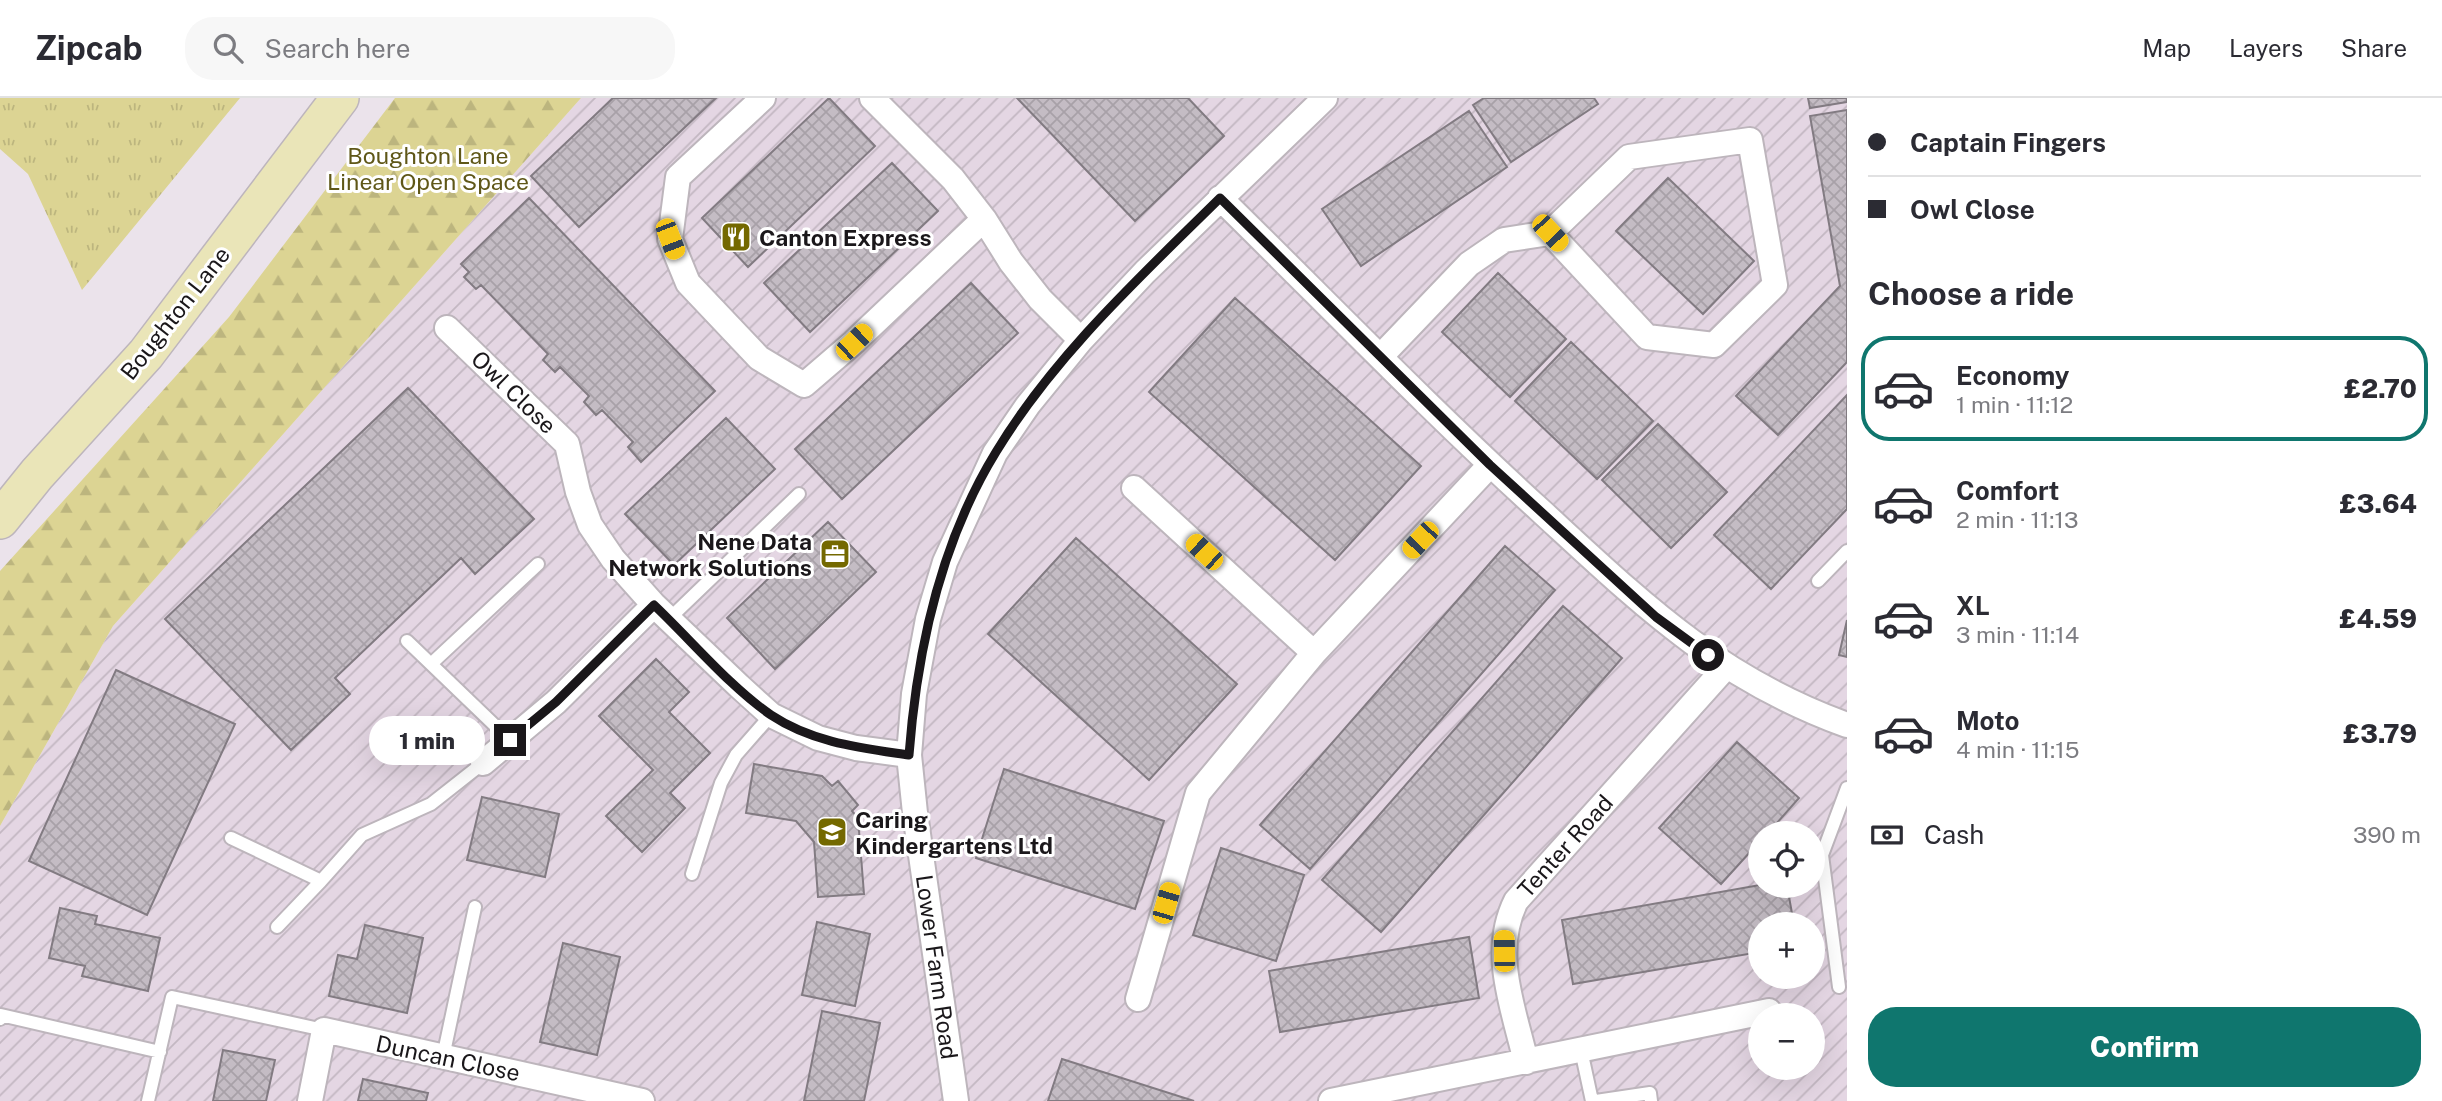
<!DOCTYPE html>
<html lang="en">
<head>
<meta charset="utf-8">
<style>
	:root { --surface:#fff; --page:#f7f7f7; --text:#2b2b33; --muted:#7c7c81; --line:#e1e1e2; --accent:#0f766e }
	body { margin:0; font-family:"Public Sans",sans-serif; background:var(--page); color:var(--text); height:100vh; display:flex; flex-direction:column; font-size:26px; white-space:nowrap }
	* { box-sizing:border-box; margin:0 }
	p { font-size:23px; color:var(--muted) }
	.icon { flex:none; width:38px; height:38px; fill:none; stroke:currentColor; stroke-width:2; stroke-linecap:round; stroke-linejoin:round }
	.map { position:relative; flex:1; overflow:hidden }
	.sheet { display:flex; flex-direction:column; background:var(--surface); width:595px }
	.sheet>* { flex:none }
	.hud { display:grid; align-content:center; height:154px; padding:0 21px; background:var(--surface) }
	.controls { position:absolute; left:1748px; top:723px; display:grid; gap:14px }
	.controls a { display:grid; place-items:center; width:77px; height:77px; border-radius:50%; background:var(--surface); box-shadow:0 7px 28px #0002; font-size:35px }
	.end { position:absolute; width:32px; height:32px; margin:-16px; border:9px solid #1a171a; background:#fff; box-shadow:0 0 0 4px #fff }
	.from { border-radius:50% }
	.bubble { position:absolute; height:49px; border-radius:24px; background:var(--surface); box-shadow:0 7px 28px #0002; font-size:23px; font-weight:800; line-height:49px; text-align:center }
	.car { position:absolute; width:21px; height:42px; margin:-21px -10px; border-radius:9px; box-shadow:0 0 5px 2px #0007; background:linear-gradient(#f5c518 24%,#345 0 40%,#f5c518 0 76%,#345 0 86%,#f5c518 0) }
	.hud b { display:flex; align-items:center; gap:24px; height:66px; font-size:26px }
	.hud b+b { border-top:2px solid var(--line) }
	.hud i { width:18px; height:18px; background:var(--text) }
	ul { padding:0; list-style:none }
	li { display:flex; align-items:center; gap:21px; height:105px; margin:0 14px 10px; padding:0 7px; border:4px solid transparent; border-radius:28px }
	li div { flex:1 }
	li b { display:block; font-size:26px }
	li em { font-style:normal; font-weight:800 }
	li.current { border-color:var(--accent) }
	li>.icon { width:63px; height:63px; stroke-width:1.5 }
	h2 { padding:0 21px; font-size:32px; line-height:84px }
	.pay { display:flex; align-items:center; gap:18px; height:77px; padding:0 21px; font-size:26px }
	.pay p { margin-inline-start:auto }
	.cta { display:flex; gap:14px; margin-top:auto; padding:14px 21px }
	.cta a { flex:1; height:80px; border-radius:28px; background:var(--accent); color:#fff; font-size:28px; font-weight:800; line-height:80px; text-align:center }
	header { display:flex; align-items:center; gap:42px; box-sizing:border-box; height:98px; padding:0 35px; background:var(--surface); border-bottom:2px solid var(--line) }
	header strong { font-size:33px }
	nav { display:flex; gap:38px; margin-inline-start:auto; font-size:24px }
	.search { width:490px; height:63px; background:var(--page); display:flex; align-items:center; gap:18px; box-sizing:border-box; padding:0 24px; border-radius:28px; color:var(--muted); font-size:26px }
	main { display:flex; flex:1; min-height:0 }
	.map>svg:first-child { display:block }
	.industrial { fill:url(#industrial-furrows); fill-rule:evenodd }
	.grass { fill:url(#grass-tufts) }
	.forest { fill:url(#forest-firs) }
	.building { fill:url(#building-cross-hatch); stroke:#827b82; stroke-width:2 }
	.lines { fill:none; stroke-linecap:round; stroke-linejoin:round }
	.lane-casing { stroke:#bdb5bc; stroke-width:16 }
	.street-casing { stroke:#bdb5bc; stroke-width:28 }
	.secondary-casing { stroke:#bdb5bc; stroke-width:40 }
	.lane { stroke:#fff; stroke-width:12 }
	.street { stroke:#fff; stroke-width:24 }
	.secondary { stroke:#eae5b8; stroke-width:37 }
	.route { stroke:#1a171a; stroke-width:9 }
	.labels { text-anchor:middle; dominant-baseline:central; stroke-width:6; stroke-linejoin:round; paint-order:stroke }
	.park-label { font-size:23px; fill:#5f5718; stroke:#fff }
	.poi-label { font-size:23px; font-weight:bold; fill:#1a171a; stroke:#fff; text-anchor:start }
	.street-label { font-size:23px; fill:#1a171a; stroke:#fff }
</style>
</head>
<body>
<header>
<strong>Zipcab</strong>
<div class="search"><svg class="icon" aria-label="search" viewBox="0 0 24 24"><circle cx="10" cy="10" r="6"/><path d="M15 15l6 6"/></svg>Search here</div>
<nav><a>Map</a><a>Layers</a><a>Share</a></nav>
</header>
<main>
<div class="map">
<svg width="1847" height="1003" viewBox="0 0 1847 1003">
	<defs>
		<pattern id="industrial-furrows" width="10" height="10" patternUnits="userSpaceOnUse" patternTransform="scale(1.75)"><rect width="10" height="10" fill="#e4d6e3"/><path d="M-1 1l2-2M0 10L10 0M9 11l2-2" fill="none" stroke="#c3b7c2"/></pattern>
		<pattern id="grass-tufts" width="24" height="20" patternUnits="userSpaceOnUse" patternTransform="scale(1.75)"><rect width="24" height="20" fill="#dcd493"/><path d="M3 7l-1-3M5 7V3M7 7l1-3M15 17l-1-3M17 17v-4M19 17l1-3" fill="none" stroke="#bcb57e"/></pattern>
		<pattern id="forest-firs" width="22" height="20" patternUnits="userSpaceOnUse" patternTransform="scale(1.75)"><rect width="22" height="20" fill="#dcd493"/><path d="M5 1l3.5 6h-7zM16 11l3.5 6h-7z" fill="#bcb57e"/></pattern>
		<pattern id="building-cross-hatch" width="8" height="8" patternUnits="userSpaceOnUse" patternTransform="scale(1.75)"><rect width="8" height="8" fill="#c4bcc4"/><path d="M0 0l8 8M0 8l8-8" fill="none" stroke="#a8a1a8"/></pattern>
	</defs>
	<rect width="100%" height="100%" fill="#ebe3eb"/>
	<path class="industrial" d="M581,0H1847V1003H0V728L113,528ZM1760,735H1813V788H1760ZM1760,826H1813V878H1760ZM1760,917H1813V970H1760Z"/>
	<path class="grass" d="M0,0H240L82,192L28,76L0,51Z"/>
	<path class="forest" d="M395,0H581L113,528L0,728V473L229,219Z"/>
	<path class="building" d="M613,0H716L579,129L531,78Z
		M829,0L875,48L748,169L702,120Z
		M1017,0H1188L1224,38L1135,123Z
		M1484,0H1594L1598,6L1511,64L1473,7Z
		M1808,0H1847V4L1810,10Z
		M1847,12V264L1778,337L1736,298L1840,188L1810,18Z
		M1469,13L1507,69L1361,168L1322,111Z
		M892,65L938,113L810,234L764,185Z
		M1668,80L1754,163L1703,216L1616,133Z
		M529,100L715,293L641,364L628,349L633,344L602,312L596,317L584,304L589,298L560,269L555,274L543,262L548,256L481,187L476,191L464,179L469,174L461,166Z
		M1498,175L1566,241L1510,299L1442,234Z
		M971,185L1018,235L842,401L795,351Z
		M1235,200L1421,368L1335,462L1149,294Z
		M1571,244L1653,323L1597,381L1515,303Z
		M408,290L534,421L475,476L461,460L335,580L350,596L291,652L165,521Z
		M1847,297V411L1771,491L1714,437Z
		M726,320L775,371L674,467L625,416Z
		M1658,326L1727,394L1671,450L1602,382Z
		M828,424L876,474L775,571L727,520Z
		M1076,440L1237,586L1149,682L988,536Z
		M1505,448L1555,492L1310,771L1260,727Z
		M1563,508L1622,560L1381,834L1322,782Z
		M1847,522V559L1839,557Z
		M656,561L689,594L669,614L710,655L670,695L685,710L642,754L606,718L653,672L599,618Z
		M116,572L235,626L147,817L29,763Z
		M1737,644L1799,700L1768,735H1760V743L1721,786L1659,730Z
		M754,666L822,678L832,688L838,683L858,707L852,713L858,720L864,796L818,799L814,744L796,723L746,715Z
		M1004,671L1164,723L1135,811L976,760Z
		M482,699L559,716L545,779L467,762Z
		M1221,750L1304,777L1276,863L1193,837Z
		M1760,787L1787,788L1794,826H1760V854L1573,886L1562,822Z
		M60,810L97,818L95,826L160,840L148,893L82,878L85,868L49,860Z
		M817,824L870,836L855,908L802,897Z
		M365,827L423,840L407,915L329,898L338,857L357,861Z
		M1469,839L1479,900L1280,934L1269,873Z
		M563,845L620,859L597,957L540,944Z
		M822,913L880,925L864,1003H804Z
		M223,952L275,962L266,1003H213Z
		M1062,961L1194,1003H1048Z
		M363,981L428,995L426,1003H358Z"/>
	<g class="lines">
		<g class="lane-casing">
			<path id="lane" d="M1818,483L1847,453
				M669,521L799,396
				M407,543L510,642
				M431,566L538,466
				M231,740L321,783L362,737L431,706L483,665
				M692,776L721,685L736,657L771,617
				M277,829L321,783
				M1839,889L1822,757L1847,690
				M0,921L1,917L160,954
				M1581,952L1592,1003
				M443,959L475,809
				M148,1003L172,899L324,932
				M1596,1003L1650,995L1651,1003"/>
		</g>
		<g class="street-casing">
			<path id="street" d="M763,0L678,79L670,141L688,185L759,260L804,287L854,244L984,121
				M872,0L953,81L984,121L1011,164L1040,201L1081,242
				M1220,100C1327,205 1431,313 1542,414C1641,505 1717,580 1847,627
				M447,230L567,346L578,394L590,427L613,461L654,507L739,588L771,617L818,640L856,650L909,657
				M1381,258L1469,166L1504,142L1550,135L1629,59L1750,42L1775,187L1714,247L1647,239L1550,135
				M1134,390L1314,555
				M483,665L556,604L654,507
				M1138,901L1198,695L1314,555L1490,367
				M1526,964C1514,911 1490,855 1516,803L1725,570
				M310,1003L324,932L642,1003
				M956,1003L915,715L909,657L914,596L928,521L945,464L995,355L1028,307L1081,242L1145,174L1325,0
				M1331,1003L1769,913"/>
		</g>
		<g class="secondary-casing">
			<path id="secondary" d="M0,422L37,376L146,256L340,0"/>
		</g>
		<use href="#lane" class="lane"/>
		<use href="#street" class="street"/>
		<use href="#secondary" class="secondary"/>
	</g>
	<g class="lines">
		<path class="route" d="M510,642L556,604L654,507C691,542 730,589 771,617C813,645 862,650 909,657C917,552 940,445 996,354C1054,258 1141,178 1220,100L1490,367L1656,519L1708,557"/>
	</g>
	<defs>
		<g id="restaurant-square" transform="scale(1.575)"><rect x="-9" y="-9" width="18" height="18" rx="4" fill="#746900" stroke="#fff"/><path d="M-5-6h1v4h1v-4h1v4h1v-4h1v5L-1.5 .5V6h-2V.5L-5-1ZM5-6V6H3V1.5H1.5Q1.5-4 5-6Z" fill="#fff"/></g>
		<g id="office-square" transform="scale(1.575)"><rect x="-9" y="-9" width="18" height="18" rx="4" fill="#746900" stroke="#fff"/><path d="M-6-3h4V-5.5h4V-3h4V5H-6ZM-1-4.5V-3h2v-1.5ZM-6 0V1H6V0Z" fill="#fff"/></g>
		<g id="school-square" transform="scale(1.575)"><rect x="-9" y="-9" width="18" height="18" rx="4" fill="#746900" stroke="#fff"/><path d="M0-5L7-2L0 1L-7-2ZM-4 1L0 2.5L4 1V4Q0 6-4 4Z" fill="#fff"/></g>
	</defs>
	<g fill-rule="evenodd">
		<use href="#restaurant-square" x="736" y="139"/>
		<use href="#office-square" x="835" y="456"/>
		<use href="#school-square" x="832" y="734"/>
	</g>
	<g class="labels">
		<g class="park-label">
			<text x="428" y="57">Boughton Lane<tspan x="428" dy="26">Linear Open Space</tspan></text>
		</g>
		<g class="poi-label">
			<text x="759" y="139">Canton Express</text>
			<text x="812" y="443" text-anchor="end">Nene Data<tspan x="812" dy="26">Network Solutions</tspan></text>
			<text x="855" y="721">Caring<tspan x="855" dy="26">Kindergartens Ltd</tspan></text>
		</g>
		<g class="street-label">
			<text transform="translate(175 215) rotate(-52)">Boughton Lane</text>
			<text transform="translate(514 294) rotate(44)">Owl Close</text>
			<text transform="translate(1565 748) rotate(-48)">Tenter Road</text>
			<text transform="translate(937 869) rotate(82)">Lower Farm Road</text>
			<text transform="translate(448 960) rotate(12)">Duncan Close</text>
		</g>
	</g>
</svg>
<div class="controls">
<a><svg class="icon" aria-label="locate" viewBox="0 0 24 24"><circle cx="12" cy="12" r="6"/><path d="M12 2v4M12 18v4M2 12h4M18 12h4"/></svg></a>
<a>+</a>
<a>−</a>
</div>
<i class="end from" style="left:1708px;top:557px"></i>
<i class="end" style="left:510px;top:642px"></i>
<div class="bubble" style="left:369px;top:618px;width:116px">1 min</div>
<i class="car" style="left:1550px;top:135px;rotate:137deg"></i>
<i class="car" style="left:670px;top:141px;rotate:159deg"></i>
<i class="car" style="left:854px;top:244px;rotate:46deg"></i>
<i class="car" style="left:1420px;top:442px;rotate:223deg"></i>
<i class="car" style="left:1204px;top:454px;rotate:313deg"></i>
<i class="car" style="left:1166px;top:805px;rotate:16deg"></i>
<i class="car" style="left:1504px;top:853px;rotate:359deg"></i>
</div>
<section class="sheet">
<div class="hud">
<b><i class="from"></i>Captain Fingers</b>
<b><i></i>Owl Close</b>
</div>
<h2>Choose a ride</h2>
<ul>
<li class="current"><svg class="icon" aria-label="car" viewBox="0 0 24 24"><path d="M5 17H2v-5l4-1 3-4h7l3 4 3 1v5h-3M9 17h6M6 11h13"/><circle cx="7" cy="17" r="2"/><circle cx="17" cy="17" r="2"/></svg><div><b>Economy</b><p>1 min · 11:12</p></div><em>£2.70</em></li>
<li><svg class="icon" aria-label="car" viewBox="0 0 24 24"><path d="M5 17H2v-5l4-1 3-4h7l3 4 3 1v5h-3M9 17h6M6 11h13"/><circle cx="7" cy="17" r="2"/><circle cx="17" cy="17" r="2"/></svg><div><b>Comfort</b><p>2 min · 11:13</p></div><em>£3.64</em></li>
<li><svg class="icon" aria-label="car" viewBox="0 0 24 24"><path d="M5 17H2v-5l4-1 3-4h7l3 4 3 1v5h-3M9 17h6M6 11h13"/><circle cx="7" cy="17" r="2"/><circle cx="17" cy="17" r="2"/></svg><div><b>XL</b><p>3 min · 11:14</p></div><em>£4.59</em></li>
<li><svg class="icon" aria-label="car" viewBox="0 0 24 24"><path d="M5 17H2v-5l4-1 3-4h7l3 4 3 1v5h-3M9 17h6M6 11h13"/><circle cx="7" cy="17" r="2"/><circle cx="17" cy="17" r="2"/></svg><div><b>Moto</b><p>4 min · 11:15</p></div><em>£3.79</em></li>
</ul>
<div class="pay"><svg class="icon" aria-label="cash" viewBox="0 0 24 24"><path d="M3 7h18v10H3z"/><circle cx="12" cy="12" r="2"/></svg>Cash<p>390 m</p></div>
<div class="cta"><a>Confirm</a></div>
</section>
</main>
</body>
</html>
